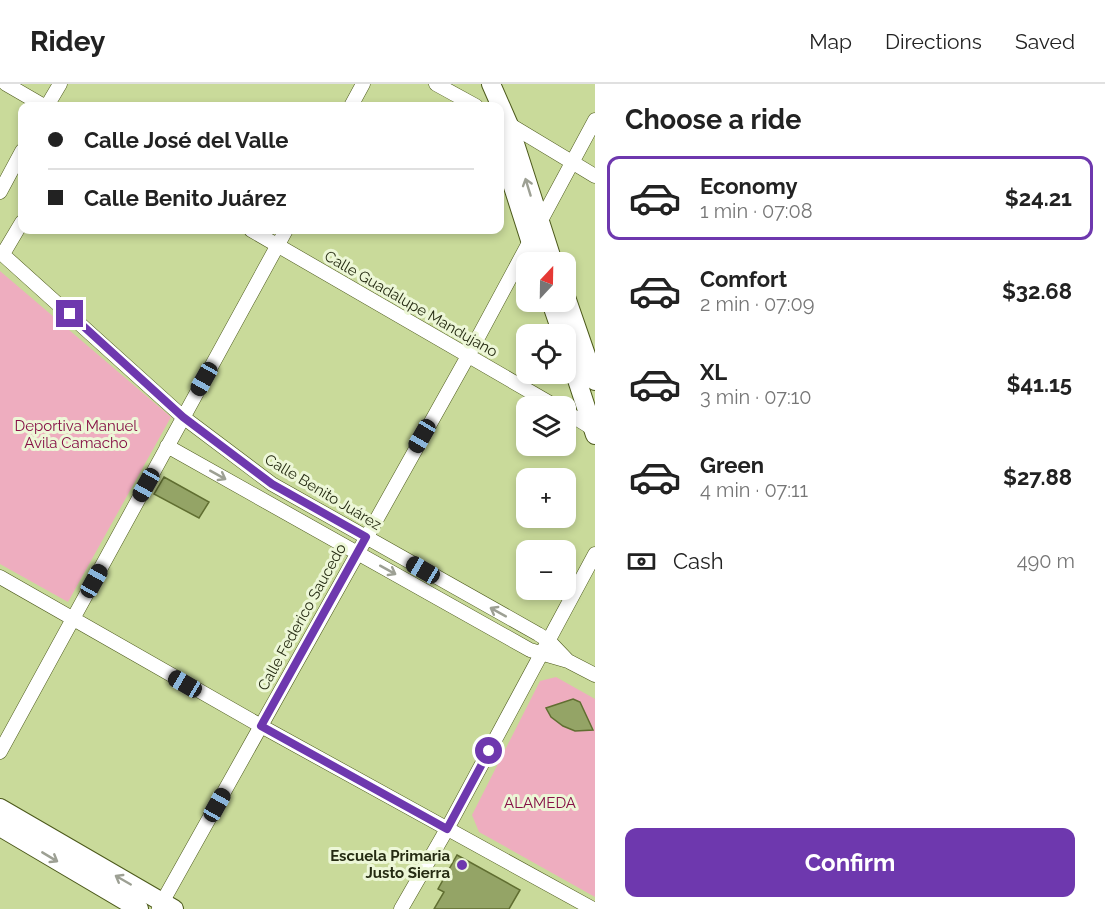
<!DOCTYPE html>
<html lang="en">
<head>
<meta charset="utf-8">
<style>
	:root { --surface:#fff; --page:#f6f6f6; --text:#222; --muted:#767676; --line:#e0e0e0; --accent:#6e38ae }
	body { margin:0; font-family:Raleway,sans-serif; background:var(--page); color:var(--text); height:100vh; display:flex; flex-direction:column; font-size:22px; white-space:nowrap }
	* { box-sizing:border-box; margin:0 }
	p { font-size:20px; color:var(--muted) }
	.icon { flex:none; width:33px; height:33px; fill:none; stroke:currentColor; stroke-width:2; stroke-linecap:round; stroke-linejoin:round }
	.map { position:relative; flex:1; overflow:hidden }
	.details { display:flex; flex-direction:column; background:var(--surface); width:510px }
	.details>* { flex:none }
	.hud { position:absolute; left:18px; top:18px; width:486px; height:132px; border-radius:12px; box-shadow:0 3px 9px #0003; display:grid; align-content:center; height:132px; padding:0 30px; background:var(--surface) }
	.needle { width:39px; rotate:22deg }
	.fabs { position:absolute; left:516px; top:168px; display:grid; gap:12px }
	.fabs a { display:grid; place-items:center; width:60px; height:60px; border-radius:12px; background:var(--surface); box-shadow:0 3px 9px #0003; font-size:30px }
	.end { position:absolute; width:27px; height:27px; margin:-14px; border:8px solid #6e38ae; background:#fff; box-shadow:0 0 0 3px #fff }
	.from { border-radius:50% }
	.car { position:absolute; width:18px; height:36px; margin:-18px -9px; border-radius:8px; box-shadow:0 0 4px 2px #0007; background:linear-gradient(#222 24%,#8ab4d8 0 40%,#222 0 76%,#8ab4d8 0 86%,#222 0) }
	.hud b { display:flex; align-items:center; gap:21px; height:57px; font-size:22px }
	.hud b+b { border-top:2px solid var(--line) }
	.hud i { width:15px; height:15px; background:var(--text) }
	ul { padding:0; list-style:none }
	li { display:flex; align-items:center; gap:18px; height:84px; margin:0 12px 9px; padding:0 18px; border:3px solid transparent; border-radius:12px }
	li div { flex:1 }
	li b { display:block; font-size:22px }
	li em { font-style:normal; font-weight:700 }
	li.selected { border-color:var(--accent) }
	li>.icon { width:54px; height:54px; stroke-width:1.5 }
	h2 { padding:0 30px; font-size:27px; line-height:72px }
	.pay { display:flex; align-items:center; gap:15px; height:66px; padding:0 30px; font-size:22px }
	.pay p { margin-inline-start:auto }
	.primary-button { display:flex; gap:12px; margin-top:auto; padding:12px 30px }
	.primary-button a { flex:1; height:69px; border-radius:12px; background:var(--accent); color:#fff; font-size:24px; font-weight:700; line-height:69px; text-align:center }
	header { display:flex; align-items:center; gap:36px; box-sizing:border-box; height:84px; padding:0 30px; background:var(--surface); border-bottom:2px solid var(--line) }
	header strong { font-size:28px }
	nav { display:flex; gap:33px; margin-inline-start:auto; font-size:21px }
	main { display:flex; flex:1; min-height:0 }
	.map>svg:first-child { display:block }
	.green { fill:#eeadbf }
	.building { fill:#94a466; stroke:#606e31; stroke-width:1.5 }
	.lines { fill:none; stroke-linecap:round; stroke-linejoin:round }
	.street-casing { stroke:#4c591b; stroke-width:15 }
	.secondary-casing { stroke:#4c591b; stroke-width:20 }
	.street { stroke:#fff; stroke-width:14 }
	.secondary { stroke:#fff; stroke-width:18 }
	.oneway { stroke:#9da094 }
	.route { stroke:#6e38ae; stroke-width:8 }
	.poi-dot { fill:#6e38ae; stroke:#edf7d7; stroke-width:2 }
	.labels { text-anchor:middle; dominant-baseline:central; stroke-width:6; stroke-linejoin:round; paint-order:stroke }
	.street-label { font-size:15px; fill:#252b12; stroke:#edf7d7 }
	.park-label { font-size:15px; fill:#861046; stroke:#edf7d7 }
	.poi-label { font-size:15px; font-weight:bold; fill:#252b12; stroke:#edf7d7; text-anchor:end }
</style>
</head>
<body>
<header>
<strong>Ridey</strong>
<nav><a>Map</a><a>Directions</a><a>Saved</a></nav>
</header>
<main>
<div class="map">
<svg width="595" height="825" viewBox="0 0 595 825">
	<rect width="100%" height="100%" fill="#c9da9a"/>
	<path class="green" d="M0,187L171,333L68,518L0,480Z
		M556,593L595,615V813L479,748L472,731L540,597Z"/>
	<path class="building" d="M164,393L209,418L199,434L154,410Z
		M573,615L580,618L593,646L575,647L563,642L551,633L546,624Z
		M457,771L520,806L509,825H434L444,808L438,805Z"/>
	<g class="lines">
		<g class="street-casing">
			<path id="street" d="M6,0L44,22
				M436,0L476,22
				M47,22L60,0
				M351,22L363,0
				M507,39L595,92
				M0,108L22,67
				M251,146L555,322
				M0,168L183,333L272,400L538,550L549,557L568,577
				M3,170L22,138
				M566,328L595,346
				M167,362L530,566L568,577L595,591
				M0,493L261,642L593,825
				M0,668L286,146
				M159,824L468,272L595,36
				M401,825L447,745L595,470"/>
		</g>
		<g class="secondary-casing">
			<path id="secondary" d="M491,0L509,41L553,178
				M500,62L537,178
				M566,213L595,297
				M551,218L562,250
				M566,262L595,351
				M0,724L174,825
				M0,743L139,825"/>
		</g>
		<use href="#street" class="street"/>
		<use href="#secondary" class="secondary"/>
	</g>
	<defs><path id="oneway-shaft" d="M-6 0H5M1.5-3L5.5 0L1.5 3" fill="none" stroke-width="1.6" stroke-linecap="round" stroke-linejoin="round" transform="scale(1.5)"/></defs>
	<g class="oneway">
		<use href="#oneway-shaft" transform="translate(528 103) rotate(-107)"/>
		<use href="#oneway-shaft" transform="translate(218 391) rotate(29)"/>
		<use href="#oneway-shaft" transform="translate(388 486) rotate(29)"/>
		<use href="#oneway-shaft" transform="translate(498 528) rotate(-151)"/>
		<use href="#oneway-shaft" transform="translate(50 773) rotate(31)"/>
		<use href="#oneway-shaft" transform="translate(123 796) rotate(-150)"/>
	</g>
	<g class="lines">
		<path class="route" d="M70,230L183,333L272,400L366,453L261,642L447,745L489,667"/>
	</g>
	<circle class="poi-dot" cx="462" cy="781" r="6"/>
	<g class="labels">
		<g class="street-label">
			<text transform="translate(411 220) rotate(30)">Calle Guadalupe Mandujano</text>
			<text transform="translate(323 408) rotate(31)">Calle Benito Juárez</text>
			<text transform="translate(302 533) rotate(-61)">Calle Federico Saucedo</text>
		</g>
		<g class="park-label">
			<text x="76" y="342">Deportiva Manuel<tspan x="76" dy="17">Avila Camacho</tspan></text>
			<text x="540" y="719">ALAMEDA</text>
		</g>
		<g class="poi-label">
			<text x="450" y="772">Escuela Primaria<tspan x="450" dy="17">Justo Sierra</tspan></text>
		</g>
	</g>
</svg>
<div class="fabs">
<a><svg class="needle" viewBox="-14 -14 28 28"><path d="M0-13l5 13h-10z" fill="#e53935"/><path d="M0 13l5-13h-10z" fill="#767676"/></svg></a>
<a><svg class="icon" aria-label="locate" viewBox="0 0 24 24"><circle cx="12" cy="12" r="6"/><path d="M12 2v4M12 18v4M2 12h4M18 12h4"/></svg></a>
<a><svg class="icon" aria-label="layers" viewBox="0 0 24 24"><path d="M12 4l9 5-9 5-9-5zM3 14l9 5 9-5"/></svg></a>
<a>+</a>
<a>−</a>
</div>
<i class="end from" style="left:489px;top:667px"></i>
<i class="end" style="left:70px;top:230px"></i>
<i class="car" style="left:204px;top:295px;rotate:209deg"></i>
<i class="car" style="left:422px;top:352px;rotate:210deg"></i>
<i class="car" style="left:146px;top:401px;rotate:209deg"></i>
<i class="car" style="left:423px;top:486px;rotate:300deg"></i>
<i class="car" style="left:94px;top:497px;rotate:29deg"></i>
<i class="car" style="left:185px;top:600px;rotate:300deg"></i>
<i class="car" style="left:217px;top:721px;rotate:29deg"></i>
<div class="hud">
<b><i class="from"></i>Calle José del Valle</b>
<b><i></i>Calle Benito Juárez</b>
</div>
</div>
<section class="details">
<h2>Choose a ride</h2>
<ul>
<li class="selected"><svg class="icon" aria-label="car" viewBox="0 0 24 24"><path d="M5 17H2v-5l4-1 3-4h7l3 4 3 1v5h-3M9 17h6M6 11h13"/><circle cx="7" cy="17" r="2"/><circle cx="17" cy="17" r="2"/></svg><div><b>Economy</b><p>1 min · 07:08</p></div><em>$24.21</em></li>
<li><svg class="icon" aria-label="car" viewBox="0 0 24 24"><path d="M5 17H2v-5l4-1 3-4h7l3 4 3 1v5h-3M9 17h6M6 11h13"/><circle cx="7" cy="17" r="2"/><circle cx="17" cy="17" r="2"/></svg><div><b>Comfort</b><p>2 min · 07:09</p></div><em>$32.68</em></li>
<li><svg class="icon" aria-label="car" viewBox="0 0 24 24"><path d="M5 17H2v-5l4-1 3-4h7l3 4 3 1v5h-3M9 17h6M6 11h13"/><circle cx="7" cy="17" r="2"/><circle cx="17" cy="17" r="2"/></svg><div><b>XL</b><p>3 min · 07:10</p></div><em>$41.15</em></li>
<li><svg class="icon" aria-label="car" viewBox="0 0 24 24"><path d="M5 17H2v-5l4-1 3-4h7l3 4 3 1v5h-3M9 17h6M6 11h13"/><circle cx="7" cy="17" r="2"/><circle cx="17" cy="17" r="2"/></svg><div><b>Green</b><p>4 min · 07:11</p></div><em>$27.88</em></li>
</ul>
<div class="pay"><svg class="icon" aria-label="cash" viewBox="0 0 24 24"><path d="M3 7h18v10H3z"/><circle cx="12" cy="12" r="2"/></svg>Cash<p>490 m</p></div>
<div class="primary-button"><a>Confirm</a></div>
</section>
</main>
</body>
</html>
